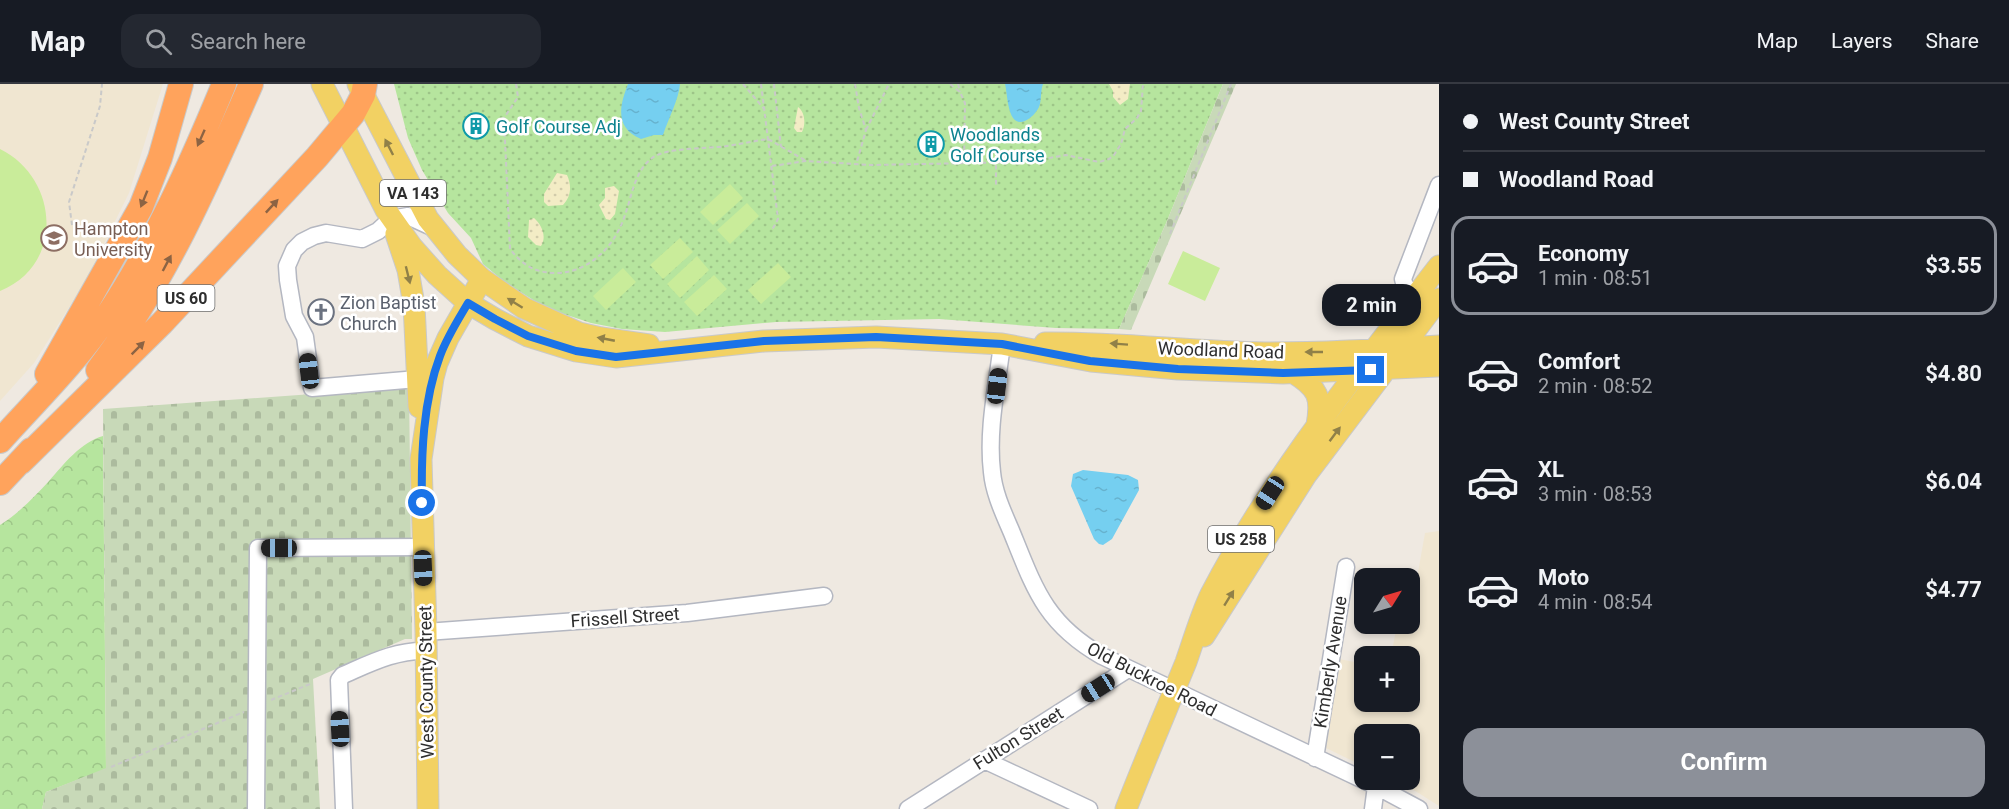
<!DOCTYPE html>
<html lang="en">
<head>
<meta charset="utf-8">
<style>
	:root { --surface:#171b24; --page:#242831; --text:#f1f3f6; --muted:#9ea1a6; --line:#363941; --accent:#8c9099 }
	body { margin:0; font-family:Roboto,sans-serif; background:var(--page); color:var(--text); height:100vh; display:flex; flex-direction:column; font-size:22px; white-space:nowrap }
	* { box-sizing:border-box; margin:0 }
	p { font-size:20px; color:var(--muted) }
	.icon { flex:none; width:33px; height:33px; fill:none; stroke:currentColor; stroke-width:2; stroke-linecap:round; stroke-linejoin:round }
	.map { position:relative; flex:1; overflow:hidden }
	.side { display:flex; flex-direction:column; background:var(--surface); width:570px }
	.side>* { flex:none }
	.banner { display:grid; align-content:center; height:132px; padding:0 24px; background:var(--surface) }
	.needle { width:39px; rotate:53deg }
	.fabs { position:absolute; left:1354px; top:484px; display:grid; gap:12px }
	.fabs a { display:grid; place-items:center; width:66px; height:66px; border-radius:12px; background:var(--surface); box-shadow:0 3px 9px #0003; font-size:30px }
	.end { position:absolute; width:27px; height:27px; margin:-14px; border:8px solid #1a73e8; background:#fff; box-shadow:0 0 0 3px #fff }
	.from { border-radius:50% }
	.bubble { position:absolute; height:42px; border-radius:18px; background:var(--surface); box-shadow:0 3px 9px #0003; font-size:20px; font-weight:700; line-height:42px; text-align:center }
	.car { position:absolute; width:18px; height:36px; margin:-18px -9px; border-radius:8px; box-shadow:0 0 4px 2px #0007; background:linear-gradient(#222 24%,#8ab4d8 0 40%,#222 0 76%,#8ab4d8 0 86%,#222 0) }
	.banner b { display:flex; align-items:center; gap:21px; height:57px; font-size:22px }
	.banner b+b { border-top:2px solid var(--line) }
	.banner i { width:15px; height:15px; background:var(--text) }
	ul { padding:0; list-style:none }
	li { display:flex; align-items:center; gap:18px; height:99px; margin:0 12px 9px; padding:0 12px; border:3px solid transparent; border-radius:18px }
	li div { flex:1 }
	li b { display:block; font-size:22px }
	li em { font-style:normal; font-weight:700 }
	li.active { border-color:var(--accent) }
	li>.icon { width:54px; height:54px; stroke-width:1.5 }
	.primary-button { display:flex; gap:12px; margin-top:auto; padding:12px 24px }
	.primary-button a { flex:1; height:69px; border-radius:18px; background:var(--accent); color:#fff; font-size:24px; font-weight:700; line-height:69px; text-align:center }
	header { display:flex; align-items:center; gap:36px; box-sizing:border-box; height:84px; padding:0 30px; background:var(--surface); border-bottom:2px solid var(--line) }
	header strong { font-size:28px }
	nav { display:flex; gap:33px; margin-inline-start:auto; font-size:21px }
	.search { width:420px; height:54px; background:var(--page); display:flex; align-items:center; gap:15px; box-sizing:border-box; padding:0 21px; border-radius:18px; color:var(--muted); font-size:22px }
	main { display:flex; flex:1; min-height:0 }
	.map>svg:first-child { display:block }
	.education { fill:#f0e6d1 }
	.grass { fill:url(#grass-dots) }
	.forest { fill:url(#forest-crowns) }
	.sand { fill:url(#sand-dots) }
	.cemetery { fill:url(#cemetery-stones) }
	.pitch { fill:#c9ec9a }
	.water { fill:url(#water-ripples) }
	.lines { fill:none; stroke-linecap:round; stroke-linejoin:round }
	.minor-casing { stroke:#b4b7c1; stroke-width:19 }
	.major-casing { stroke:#c9c9c9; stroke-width:23 }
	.highway-casing { stroke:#c9c9c9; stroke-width:26 }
	.path { stroke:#c9c9c9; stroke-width:2; stroke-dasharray:4.5 3; stroke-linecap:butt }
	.minor { stroke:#fff; stroke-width:16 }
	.major { stroke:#f2d163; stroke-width:21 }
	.highway { stroke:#ffa35c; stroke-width:24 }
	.oneway { fill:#8c6343 }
	.oneway2 { fill:#908048 }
	.route { stroke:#1a73e8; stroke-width:8 }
	.labels { text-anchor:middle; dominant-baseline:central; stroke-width:5; stroke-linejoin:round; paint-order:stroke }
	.shield { fill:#fff; stroke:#6d6d6d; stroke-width:1.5 }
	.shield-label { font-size:16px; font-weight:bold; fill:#2e2e2e }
	.culture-label { font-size:18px; fill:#0d838f; stroke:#fff; text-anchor:start }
	.education-label { font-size:18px; fill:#785e54; stroke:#fff; text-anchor:start }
	.worship-label { font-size:18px; fill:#5b616d; stroke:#fff; text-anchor:start }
	.street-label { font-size:18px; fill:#2e2e2e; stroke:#fff }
</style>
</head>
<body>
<header>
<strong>Map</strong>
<div class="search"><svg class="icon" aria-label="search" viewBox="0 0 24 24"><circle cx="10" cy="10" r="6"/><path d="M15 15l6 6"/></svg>Search here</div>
<nav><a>Map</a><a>Layers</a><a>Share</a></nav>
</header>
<main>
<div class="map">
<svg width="1439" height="725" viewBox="0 0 1439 725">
	<defs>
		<pattern id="grass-dots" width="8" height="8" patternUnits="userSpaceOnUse" patternTransform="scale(1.5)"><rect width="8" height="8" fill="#b6e59e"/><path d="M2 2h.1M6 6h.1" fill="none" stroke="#9dc588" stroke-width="1.8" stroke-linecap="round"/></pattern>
		<pattern id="forest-crowns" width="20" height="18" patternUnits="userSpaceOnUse" patternTransform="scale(1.5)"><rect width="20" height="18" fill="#b6e59e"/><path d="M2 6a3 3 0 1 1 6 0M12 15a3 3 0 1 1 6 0" fill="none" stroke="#9dc588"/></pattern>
		<pattern id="sand-dots" width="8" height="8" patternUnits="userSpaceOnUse" patternTransform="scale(1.5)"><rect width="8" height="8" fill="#f3ecc5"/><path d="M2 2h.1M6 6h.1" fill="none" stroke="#d1cbaa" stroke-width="1.8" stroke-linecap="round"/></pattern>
		<pattern id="cemetery-stones" width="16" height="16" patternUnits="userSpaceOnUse" patternTransform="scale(1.5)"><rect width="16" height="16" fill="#c8d9b8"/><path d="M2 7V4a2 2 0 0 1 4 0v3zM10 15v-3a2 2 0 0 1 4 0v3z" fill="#acbb9e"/></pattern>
		<pattern id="water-ripples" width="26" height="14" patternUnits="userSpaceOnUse" patternTransform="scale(1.5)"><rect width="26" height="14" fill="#75cff0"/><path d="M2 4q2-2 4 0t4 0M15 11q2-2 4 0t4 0" fill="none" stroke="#66b2ce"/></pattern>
	</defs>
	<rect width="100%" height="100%" fill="#efe9e1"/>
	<path class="education" d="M0,0H163L129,109L85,198L34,279L0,317Z
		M1439,447V722L1417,708L1393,696H1410V651H1365V683L1324,663L1339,575L1365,580V618H1410V573H1391L1397,540H1410V495H1404V492L1417,494L1425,449Z"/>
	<path class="grass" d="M394,0H1223L1167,137L1119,245L1056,244L939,235L776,238L665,248L622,245L591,239L558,228L535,217L506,199L483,180L471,154L448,129L422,86L408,54Z"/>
	<path class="forest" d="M103,352L106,685L46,708L42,725H0V441C18,430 35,412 49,397C64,380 81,358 103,352Z"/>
	<path class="sand" d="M1109,0H1130L1128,15L1120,21L1113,13V7Z
		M798,23C805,28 806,40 802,48H797L794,44Z
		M557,89L567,91C572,102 571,113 563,121L548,122L544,118V110Z
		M614,102L619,107L615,130L610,136L606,135L599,121L605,114V104Z
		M534,134C542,141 547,153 541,162L536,161L528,153L529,136Z"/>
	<path class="cemetery" d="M1223,0H1236L1131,246L1119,245L1167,137Z
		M409,303L412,555H405L313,595L320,725H42L46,708L106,684L103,325Z"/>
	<path class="pitch" d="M0,65C59,94 65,181 0,207Z
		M730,100L743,114L713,141L700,128Z
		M747,119L759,132L730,160L717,146Z
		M680,154L693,168L663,195L650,181Z
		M1183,167L1220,184L1205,217L1168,200Z
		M697,172L709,186L680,214L667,200Z
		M778,179L791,193L761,220L748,206Z
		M623,184L636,198L606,226L593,212Z
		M714,191L727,205L697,232L684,218Z"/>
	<path class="water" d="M628,0H680C679,15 668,35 663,51H654L641,55C615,44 619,23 628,0Z
		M1005,0H1043C1040,8 1042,16 1039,23C1036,29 1031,34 1025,37C1007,44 1008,11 1005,0Z
		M1083,386L1128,391L1138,396L1139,406L1112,455L1103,461L1099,460L1094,455L1071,402L1073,390Z"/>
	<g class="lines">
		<g class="minor-casing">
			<path id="minor" d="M1416,211L1405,202L1403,195L1439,101
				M1002,260C997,302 987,346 992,388C994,410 1004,430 1012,449C1035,506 1046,540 1102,572L1376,702L1419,725
				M429,294L312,304L305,253L294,232L288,196L287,182L294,166L302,158L314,152L326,149L362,155L378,147L391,135L408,132L434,144
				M426,548L687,529L824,512
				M1315,674L1346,483
				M984,676L1089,725
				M256,725L258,464L423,463
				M344,725L339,596L343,591C371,579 396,566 426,567
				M908,725L1128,585
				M1373,725L1376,702"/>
		</g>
		<g class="major-casing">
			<path id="major" d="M322,0L386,126L412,163L437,191L468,219L495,235L528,252L576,267L616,273L764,257L876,253L1002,260L1091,277L1178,285L1283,289L1439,282
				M358,0L428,135L457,171L482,195L524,224L579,249L601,254L649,261
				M396,150L408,186L414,221L419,323
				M1045,259C1119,258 1191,268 1265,269C1323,269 1381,266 1439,262
				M1294,289C1318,304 1322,313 1317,341
				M1204,552L1306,391L1439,215
				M428,725L426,548L421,375L433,294L437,279L448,254L482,195
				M1126,725C1145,676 1166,627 1186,578C1194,555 1201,531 1211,510C1273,391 1357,288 1439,182"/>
		</g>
		<g class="highway-casing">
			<path id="highway" d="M98,286C164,199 208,99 251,0
				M47,290L141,123L160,74L181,0
				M0,357C36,317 77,277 107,232C155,160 191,80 224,0
				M21,378L162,239L317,73L353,30L363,11L365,0
				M0,399L31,366"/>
		</g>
		<path class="path" d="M516,0L518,13L504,34L510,165C523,182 536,189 557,189C590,188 615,162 625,131C632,112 634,88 652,74C667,63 707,65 727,62C741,60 754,57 768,55L806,77
			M743,0L765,26
			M761,0L778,135L772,146
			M774,0L781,63
			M855,0L859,24L866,46L856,81
			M950,0L960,8L965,19L964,78
			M958,0L960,8
			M866,46L889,0
			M996,81V102
			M772,82L806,77L870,81L1027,78L1066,71L1099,78L1109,75L1114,71L1121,60L1125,45L1137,34L1141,27L1143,0
			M72,141L69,118L100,22L102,0
			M1170,150L1231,0
			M271,616L310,600
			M111,683L244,628"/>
		<use href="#minor" class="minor"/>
		<use href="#major" class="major"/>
		<use href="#highway" class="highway"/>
	</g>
	<defs><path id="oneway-solid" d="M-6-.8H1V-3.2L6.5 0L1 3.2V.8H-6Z" transform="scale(1.5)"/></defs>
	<g class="oneway">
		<use href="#oneway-solid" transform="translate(201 54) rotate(114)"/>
		<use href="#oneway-solid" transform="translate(144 115) rotate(112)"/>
		<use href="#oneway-solid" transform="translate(272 122) rotate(-47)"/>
		<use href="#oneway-solid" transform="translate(167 179) rotate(-62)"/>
		<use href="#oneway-solid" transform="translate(138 264) rotate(-45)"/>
	</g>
	<g class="oneway2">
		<use href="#oneway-solid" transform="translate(389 63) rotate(-117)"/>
		<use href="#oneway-solid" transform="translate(408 191) rotate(76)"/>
		<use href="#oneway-solid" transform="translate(515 219) rotate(-148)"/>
		<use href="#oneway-solid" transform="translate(606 255) rotate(-169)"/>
		<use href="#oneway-solid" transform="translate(1119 260) rotate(-176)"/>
		<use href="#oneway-solid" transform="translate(1314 268) rotate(180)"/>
		<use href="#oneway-solid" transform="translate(1335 350) rotate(-53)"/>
		<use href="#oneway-solid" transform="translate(1229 514) rotate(-58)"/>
	</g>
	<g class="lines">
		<path class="route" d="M422,419C421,371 423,317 440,272C447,253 458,236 468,219L495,235L528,252L576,267L616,273L764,257L876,253L1002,260L1090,277L1178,285L1283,289L1371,286"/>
	</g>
	<defs>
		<g id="building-ring" transform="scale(1.35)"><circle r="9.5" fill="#fff" stroke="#0f9aa8" stroke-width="1.5"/><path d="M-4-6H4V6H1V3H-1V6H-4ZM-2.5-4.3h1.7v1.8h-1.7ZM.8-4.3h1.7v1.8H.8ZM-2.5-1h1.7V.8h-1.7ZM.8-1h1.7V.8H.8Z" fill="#0f9aa8"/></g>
		<g id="university-ring" transform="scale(1.35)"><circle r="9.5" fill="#fff" stroke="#8d6e63" stroke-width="1.5"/><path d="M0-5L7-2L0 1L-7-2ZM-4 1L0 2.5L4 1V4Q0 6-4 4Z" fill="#8d6e63"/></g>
		<g id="church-ring" transform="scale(1.35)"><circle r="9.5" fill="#fff" stroke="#6b7280" stroke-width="1.5"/><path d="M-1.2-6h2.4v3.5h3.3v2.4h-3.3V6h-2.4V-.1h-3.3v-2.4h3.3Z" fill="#6b7280"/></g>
	</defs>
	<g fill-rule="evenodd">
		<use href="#building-ring" x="476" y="42"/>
		<use href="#building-ring" x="931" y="60"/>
		<use href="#university-ring" x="54" y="154"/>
		<use href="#church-ring" x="321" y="228"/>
	</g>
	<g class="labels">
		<g class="shield">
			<rect x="380" y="96" width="66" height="26" rx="4.5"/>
			<rect x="157.5" y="201" width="57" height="26" rx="4.5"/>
			<rect x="1208" y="442" width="66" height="26" rx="4.5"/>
		</g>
		<g class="shield-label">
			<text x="413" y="109">VA 143</text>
			<text x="186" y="214">US 60</text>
			<text x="1241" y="455">US 258</text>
		</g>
		<g class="culture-label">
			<text x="496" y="42">Golf Course Adj</text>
			<text x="950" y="50">Woodlands<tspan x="950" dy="21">Golf Course</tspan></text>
		</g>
		<g class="education-label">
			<text x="74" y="144">Hampton<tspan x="74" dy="21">University</tspan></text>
		</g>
		<g class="worship-label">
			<text x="340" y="218">Zion Baptist<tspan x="340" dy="21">Church</tspan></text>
		</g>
		<g class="street-label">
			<text transform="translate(1221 266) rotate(2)">Woodland Road</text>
			<text transform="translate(625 533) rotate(-4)">Frissell Street</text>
			<text transform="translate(1330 578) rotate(-81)">Kimberly Avenue</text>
			<text transform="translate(1152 595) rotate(27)">Old Buckroe Road</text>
			<text transform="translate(426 598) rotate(-91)">West County Street</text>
			<text transform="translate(1018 654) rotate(-32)">Fulton Street</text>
		</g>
	</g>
</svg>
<div class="fabs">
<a><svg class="needle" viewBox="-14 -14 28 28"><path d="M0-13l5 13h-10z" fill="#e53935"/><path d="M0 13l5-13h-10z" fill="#9ea1a6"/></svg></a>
<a>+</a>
<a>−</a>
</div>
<i class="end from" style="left:422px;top:419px"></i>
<i class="end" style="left:1371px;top:286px"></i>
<div class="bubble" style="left:1322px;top:200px;width:99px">2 min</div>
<i class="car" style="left:309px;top:287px;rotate:353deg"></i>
<i class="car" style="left:997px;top:302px;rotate:7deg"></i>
<i class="car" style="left:1270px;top:409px;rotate:213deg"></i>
<i class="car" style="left:279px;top:464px;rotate:270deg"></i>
<i class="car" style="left:423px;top:484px;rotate:178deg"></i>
<i class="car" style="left:1098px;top:604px;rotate:238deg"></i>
<i class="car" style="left:340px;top:645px;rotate:357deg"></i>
</div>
<section class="side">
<div class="banner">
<b><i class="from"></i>West County Street</b>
<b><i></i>Woodland Road</b>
</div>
<ul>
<li class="active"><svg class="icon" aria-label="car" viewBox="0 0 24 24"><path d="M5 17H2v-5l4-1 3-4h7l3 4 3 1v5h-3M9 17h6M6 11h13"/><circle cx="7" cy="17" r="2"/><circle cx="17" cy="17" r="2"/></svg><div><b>Economy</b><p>1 min · 08:51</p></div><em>$3.55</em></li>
<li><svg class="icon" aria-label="car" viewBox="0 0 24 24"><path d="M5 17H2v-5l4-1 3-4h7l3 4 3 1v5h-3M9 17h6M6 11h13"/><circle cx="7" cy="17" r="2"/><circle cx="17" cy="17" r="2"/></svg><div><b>Comfort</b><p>2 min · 08:52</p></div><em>$4.80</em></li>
<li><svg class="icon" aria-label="car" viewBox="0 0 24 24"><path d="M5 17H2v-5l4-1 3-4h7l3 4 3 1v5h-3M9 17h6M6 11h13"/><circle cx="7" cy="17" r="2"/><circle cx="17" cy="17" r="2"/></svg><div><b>XL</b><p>3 min · 08:53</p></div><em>$6.04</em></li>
<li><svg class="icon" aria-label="car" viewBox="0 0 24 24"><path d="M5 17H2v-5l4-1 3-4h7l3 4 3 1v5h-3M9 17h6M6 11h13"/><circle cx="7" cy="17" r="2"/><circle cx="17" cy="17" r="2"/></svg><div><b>Moto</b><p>4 min · 08:54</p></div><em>$4.77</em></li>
</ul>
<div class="primary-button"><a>Confirm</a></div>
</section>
</main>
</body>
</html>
